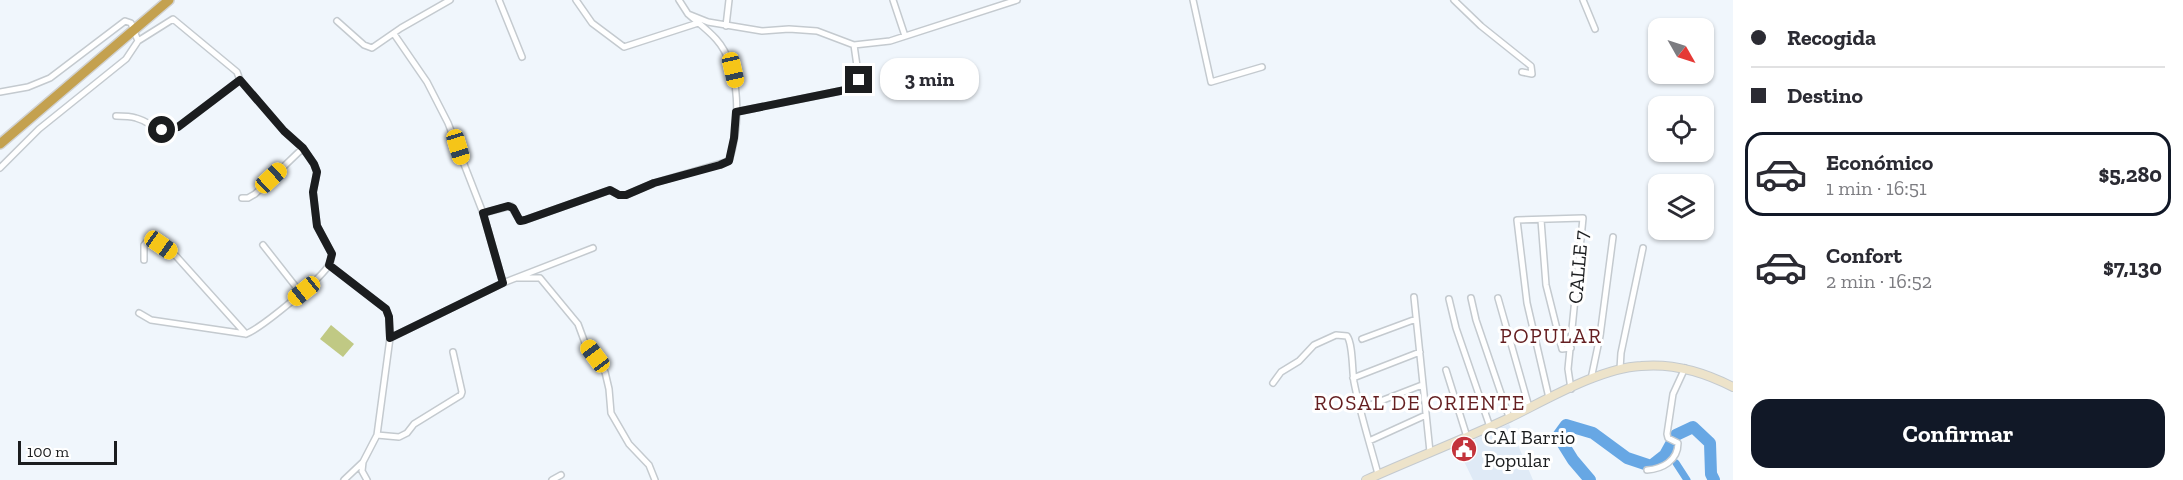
<!DOCTYPE html>
<html lang="es">
<head>
<meta charset="utf-8">
<style>
	:root { --surface:#fff; --page:#f7f7f7; --text:#2b2b33; --muted:#7c7c81; --line:#e1e1e2; --accent:#111827 }
	body { margin:0; font-family:"Zilla Slab",serif; background:var(--page); color:var(--text); height:100vh; display:flex; flex-direction:column; font-size:22px; white-space:nowrap }
	* { box-sizing:border-box; margin:0 }
	p { font-size:20px; color:var(--muted) }
	.icon { flex:none; width:33px; height:33px; fill:none; stroke:currentColor; stroke-width:2; stroke-linecap:round; stroke-linejoin:round }
	.map { position:relative; flex:1; overflow:hidden }
	.details { display:flex; flex-direction:column; background:var(--surface); width:450px }
	.details>* { flex:none }
	.hud { display:grid; align-content:center; height:132px; padding:0 18px; background:var(--surface) }
	.needle { width:39px; rotate:129deg }
	.buttons { position:absolute; left:1648px; top:18px; display:grid; gap:12px }
	.buttons a { display:grid; place-items:center; width:66px; height:66px; border-radius:12px; background:var(--surface); box-shadow:0 2px 4px #0004; font-size:30px }
	.scale { position:absolute; left:18px; bottom:15px; width:99px; box-sizing:border-box; padding-left:6px; border:3px solid #1b1d1f; border-top:0; font-size:16px; line-height:21px; white-space:nowrap; color:#1b1d1f; -webkit-text-stroke:4px #fff; paint-order:stroke }
	.end { position:absolute; width:27px; height:27px; margin:-14px; border:8px solid #1b1d1f; background:#fff; box-shadow:0 0 0 3px #fff }
	.from { border-radius:50% }
	.bubble { position:absolute; height:42px; border-radius:18px; background:var(--surface); box-shadow:0 2px 4px #0004; font-size:20px; font-weight:800; line-height:42px; text-align:center }
	.car { position:absolute; width:18px; height:36px; margin:-18px -9px; border-radius:8px; box-shadow:0 0 4px 2px #0007; background:linear-gradient(#f5c518 24%,#345 0 40%,#f5c518 0 76%,#345 0 86%,#f5c518 0) }
	.hud b { display:flex; align-items:center; gap:21px; height:57px; font-size:22px }
	.hud b+b { border-top:2px solid var(--line) }
	.hud i { width:15px; height:15px; background:var(--text) }
	ul { padding:0; list-style:none }
	li { display:flex; align-items:center; gap:18px; height:84px; margin:0 12px 9px; padding:0 6px; border:3px solid transparent; border-radius:18px }
	li div { flex:1 }
	li b { display:block; font-size:22px }
	li em { font-style:normal; font-weight:800 }
	li.on { border-color:var(--accent) }
	li>.icon { width:54px; height:54px; stroke-width:1.5 }
	.action { display:flex; gap:12px; margin-top:auto; padding:12px 18px }
	.action a { flex:1; height:69px; border-radius:18px; background:var(--accent); color:#fff; font-size:24px; font-weight:800; line-height:69px; text-align:center }
	main { display:flex; flex:1; min-height:0 }
	.map>svg:first-child { display:block }
	.built { fill:#dfeaf6 }
	.green { fill:#c0c984 }
	.lines { fill:none; stroke-linecap:round; stroke-linejoin:round }
	.canal { stroke:#67a7e4; stroke-width:7 }
	.river { stroke:#67a7e4; stroke-width:12 }
	.street-casing { stroke:#c4cacf; stroke-width:8 }
	.secondary-casing { stroke:#c4cacf; stroke-width:10 }
	.highway-casing { stroke:#d1d2d2; stroke-width:12 }
	.street { stroke:#fff; stroke-width:5 }
	.secondary { stroke:#ede3ca; stroke-width:8 }
	.highway { stroke:#c4a14f; stroke-width:9 }
	.route { stroke:#1b1d1f; stroke-width:8 }
	.labels { text-anchor:middle; dominant-baseline:central; stroke-width:6; stroke-linejoin:round; paint-order:stroke }
	.street-label { font-size:20px; fill:#1b1d1f; stroke:#fff }
	.poi-label { font-size:20px; fill:#1b1d1f; stroke:#fff; text-anchor:start }
	.neighbourhood-label { font-size:21px; letter-spacing:1.5px; fill:#641e20; stroke:#fff }
</style>
</head>
<body>
<main>
<div class="map">
<svg width="1733" height="480" viewBox="0 0 1733 480">
	<rect width="100%" height="100%" fill="#f0f6fc"/>
	<path class="built" d="M1509,424L1533,480H1473L1462,457L1473,451L1475,439Z"/>
	<path class="green" d="M331,325L354,344L343,357L320,339Z"/>
	<g class="lines">
		<path class="canal" d="M1676,463L1687,480"/>
		<path class="river" d="M1590,480L1573,460L1558,436L1566,425L1593,433L1627,458L1651,466L1665,455L1676,435L1693,427L1710,443L1711,474L1714,480"/>
		<g class="street-casing">
			<path id="street" d="M499,0L522,57
				M576,0L592,23L624,47L698,23
				M679,0L688,14L708,22L762,31L789,29L817,31L854,45L890,41L1017,0
				M893,0L905,36
				M1193,0L1211,82L1262,67
				M1454,0L1481,26L1531,66L1532,74L1522,72
				M1583,0L1595,29
				M337,21L364,45L372,48L401,28L450,0
				M726,26L729,0
				M394,34L427,82L448,123L483,213L503,283
				M0,92L28,87L50,78L125,21L131,23L138,41
				M736,112L850,89L856,85L859,80L854,45
				M116,116C122,116 130,116 136,118C155,123 153,135 178,127L240,80
				M0,168L39,129L126,59L138,41L173,19L237,72L240,80L284,131L303,148L314,164L317,172L313,192L317,226L332,254C331,257 331,261 330,263C323,278 261,328 246,334L151,320L139,313
				M242,198H248L255,194L303,148
				M483,213L511,206L520,221L525,220L610,190L619,195H626L654,183L729,161C740,127 742,68 716,39C708,30 697,22 688,14
				M1541,220L1546,285L1562,349L1571,348
				M263,245L296,287L304,291
				M144,260V245L149,239L176,256L246,334
				M329,265L386,309L389,317L390,338L377,435L363,462L344,480
				M517,278H540L578,324L585,343L605,372L609,389L611,413L629,444L649,465L655,480
				M1414,297L1430,452
				M1471,298L1476,320L1509,417
				M1498,298L1529,407
				M1449,299L1456,328L1490,427
				M390,338L503,283L593,248
				M1362,339L1416,319
				M1620,369L1621,353L1643,248
				M1446,370L1467,437
				M1353,378L1420,352
				M1591,379L1600,336L1613,237
				M1273,383L1281,372L1299,361L1314,345L1336,335L1347,336C1353,344 1352,370 1354,382C1360,413 1370,444 1378,474
				M1549,398L1527,303L1517,220L1583,218L1568,369L1571,389
				M1360,409L1422,385
				M377,435L399,437L407,433L414,424L461,395L462,392L453,352
				M1369,441L1426,415
				M363,462L362,471L367,480
				M1647,470C1662,469 1678,461 1678,443L1668,438L1667,434L1673,394L1685,368
				M552,480L561,475"/>
		</g>
		<g class="secondary-casing">
			<path id="secondary" d="M1366,480C1413,459 1462,440 1509,418C1546,400 1600,368 1641,366C1673,363 1704,372 1733,387"/>
		</g>
		<g class="highway-casing">
			<path id="highway" d="M0,144L169,0"/>
		</g>
		<use href="#street" class="street"/>
		<use href="#secondary" class="secondary"/>
		<use href="#highway" class="highway"/>
	</g>
	<g class="lines">
		<path class="route" d="M162,130L178,127L240,80L284,131L303,148L314,164L317,172L313,192L317,226L332,254L329,265L386,309L389,317L390,338L503,283L483,213L508,206L513,208L520,221L525,220L610,190L619,195H626L654,183L720,165L729,161L734,138L736,112L850,89L856,85L859,80"/>
	</g>
	<defs>
		<g id="civic-disc" transform="scale(1.35)"><circle r="9.5" fill="#c3333b" stroke="#fff"/><path d="M-.6-6.5H3V-4.5H.6V-3L4-1V1h2V6H-6V1h2V-1L-.6-3ZM-1.2 2.5V6h2.4V2.5Z" fill="#fff"/></g>
	</defs>
	<g fill-rule="evenodd">
		<use href="#civic-disc" x="1464" y="449"/>
	</g>
	<g class="labels">
		<g class="street-label">
			<text transform="translate(1578 267) rotate(-85)">CALLE 7</text>
		</g>
		<g class="poi-label">
			<text x="1484" y="437">CAI Barrio<tspan x="1484" dy="23">Popular</tspan></text>
		</g>
		<g class="neighbourhood-label">
			<text x="1551" y="335">POPULAR</text>
			<text x="1420" y="402">ROSAL DE ORIENTE</text>
		</g>
	</g>
</svg>
<div class="buttons">
<a><svg class="needle" viewBox="-14 -14 28 28"><path d="M0-13l5 13h-10z" fill="#e53935"/><path d="M0 13l5-13h-10z" fill="#7c7c81"/></svg></a>
<a><svg class="icon" aria-label="locate" viewBox="0 0 24 24"><circle cx="12" cy="12" r="6"/><path d="M12 2v4M12 18v4M2 12h4M18 12h4"/></svg></a>
<a><svg class="icon" aria-label="layers" viewBox="0 0 24 24"><path d="M12 4l9 5-9 5-9-5zM3 14l9 5 9-5"/></svg></a>
</div>
<div class="scale">100 m</div>
<i class="end from" style="left:162px;top:130px"></i>
<i class="end" style="left:859px;top:80px"></i>
<div class="bubble" style="left:880px;top:58px;width:99px">3 min</div>
<i class="car" style="left:733px;top:70px;rotate:167deg"></i>
<i class="car" style="left:458px;top:147px;rotate:163deg"></i>
<i class="car" style="left:271px;top:178px;rotate:47deg"></i>
<i class="car" style="left:161px;top:245px;rotate:125deg"></i>
<i class="car" style="left:304px;top:291px;rotate:231deg"></i>
<i class="car" style="left:595px;top:356px;rotate:323deg"></i>
</div>
<section class="details">
<div class="hud">
<b><i class="from"></i>Recogida</b>
<b><i></i>Destino</b>
</div>
<ul>
<li class="on"><svg class="icon" aria-label="car" viewBox="0 0 24 24"><path d="M5 17H2v-5l4-1 3-4h7l3 4 3 1v5h-3M9 17h6M6 11h13"/><circle cx="7" cy="17" r="2"/><circle cx="17" cy="17" r="2"/></svg><div><b>Económico</b><p>1 min · 16:51</p></div><em>$5,280</em></li>
<li><svg class="icon" aria-label="car" viewBox="0 0 24 24"><path d="M5 17H2v-5l4-1 3-4h7l3 4 3 1v5h-3M9 17h6M6 11h13"/><circle cx="7" cy="17" r="2"/><circle cx="17" cy="17" r="2"/></svg><div><b>Confort</b><p>2 min · 16:52</p></div><em>$7,130</em></li>
</ul>
<div class="action"><a>Confirmar</a></div>
</section>
</main>
</body>
</html>
